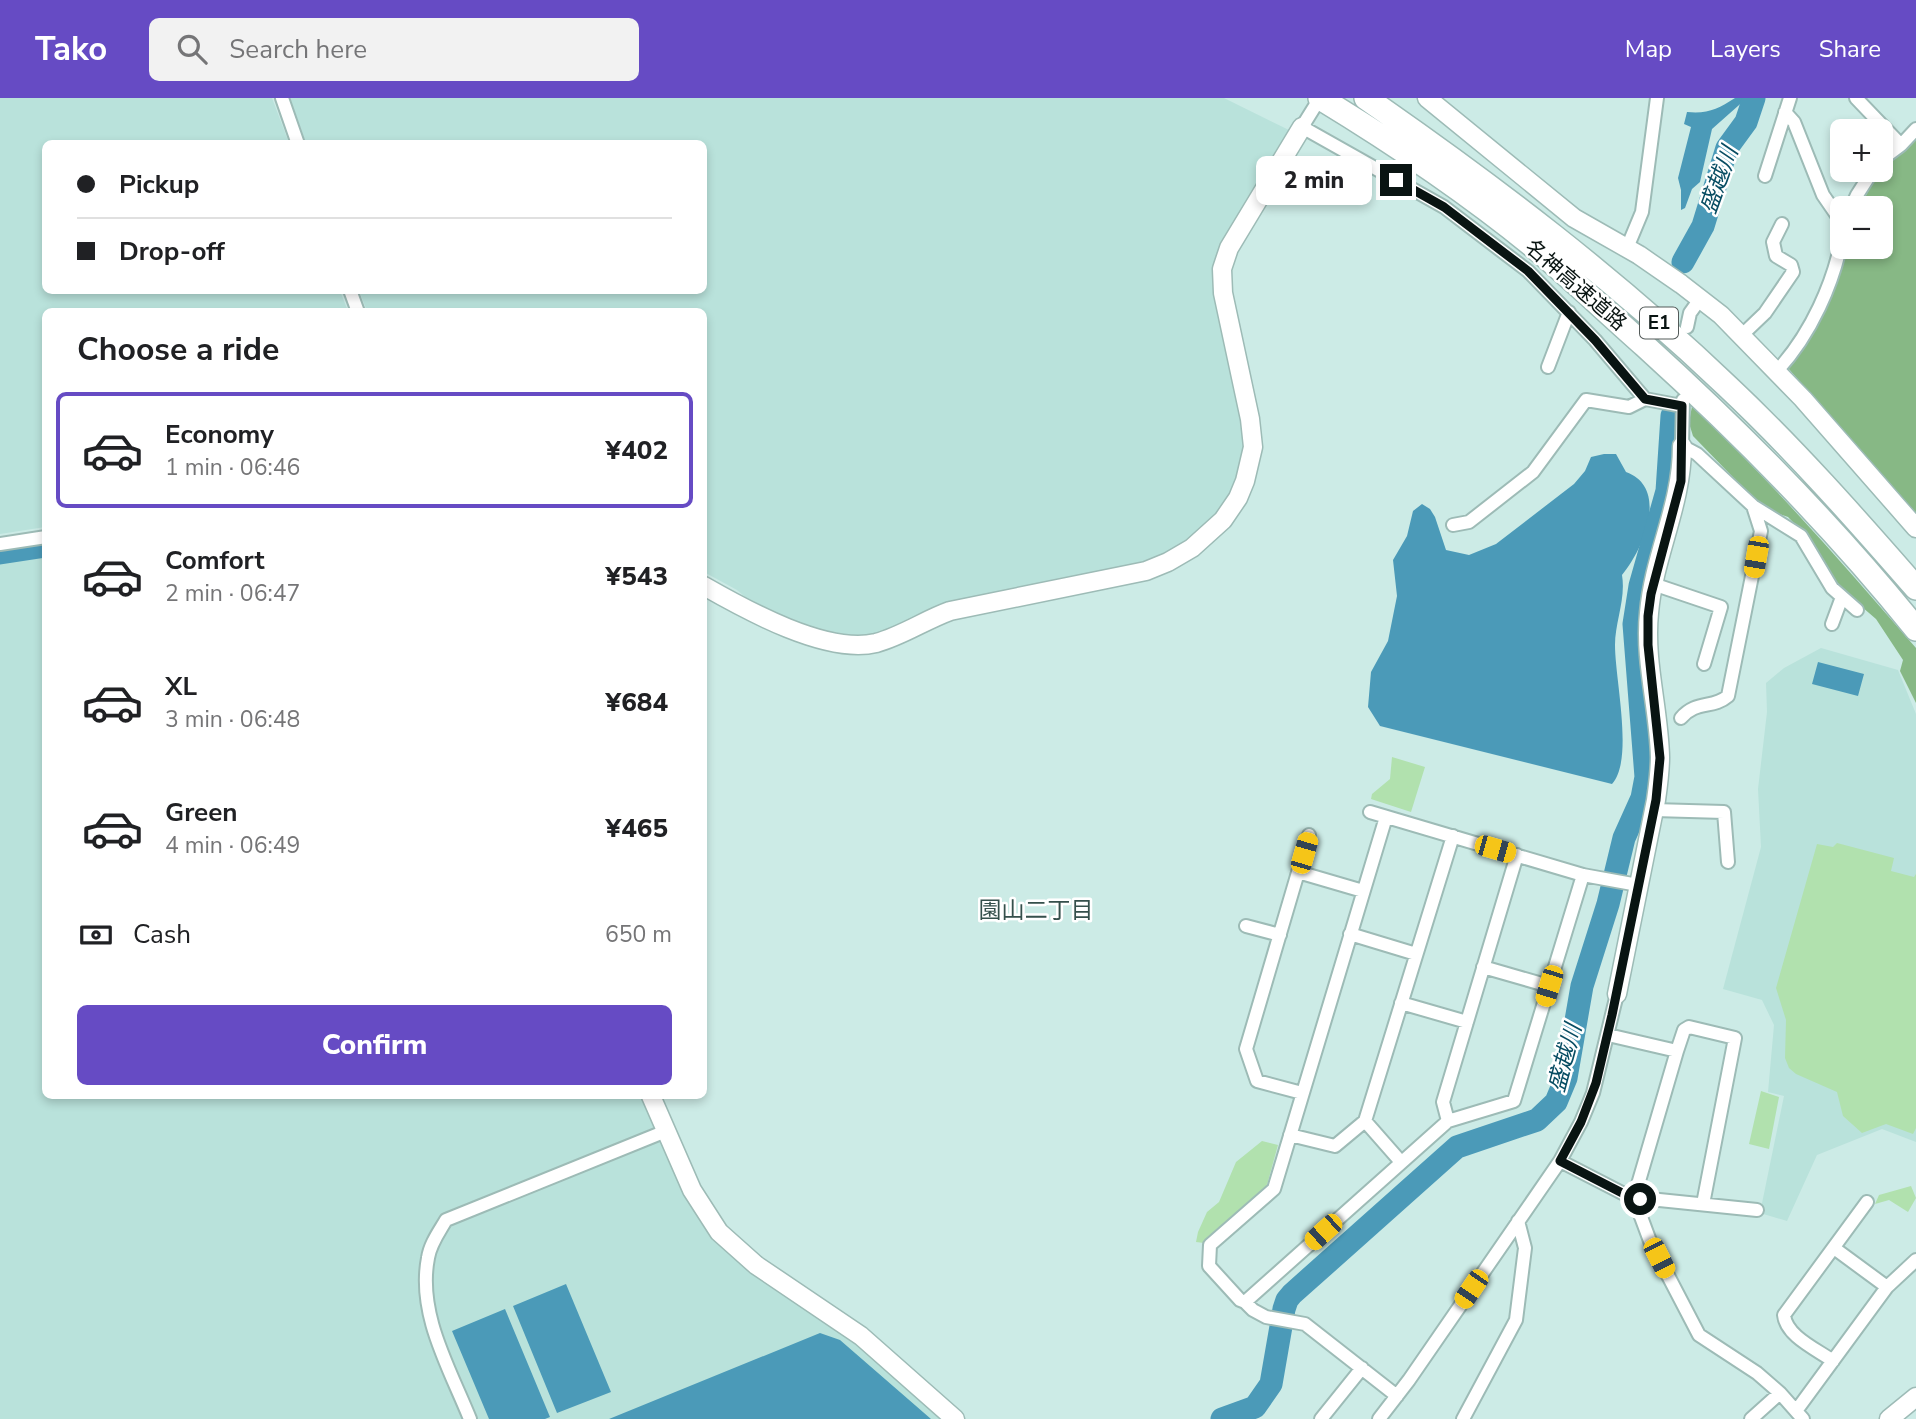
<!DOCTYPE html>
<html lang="en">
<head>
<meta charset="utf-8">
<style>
	:root { --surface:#fff; --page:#f2f2f2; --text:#202124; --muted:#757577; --line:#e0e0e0; --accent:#664bc4 }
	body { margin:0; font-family:"Nunito Sans","Noto Sans JP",sans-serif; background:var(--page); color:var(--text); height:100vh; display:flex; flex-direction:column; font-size:26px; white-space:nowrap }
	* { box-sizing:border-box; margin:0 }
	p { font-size:23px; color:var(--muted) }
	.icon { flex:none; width:38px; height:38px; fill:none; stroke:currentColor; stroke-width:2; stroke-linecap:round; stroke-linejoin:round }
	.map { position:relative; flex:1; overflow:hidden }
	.drawer { position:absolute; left:42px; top:210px; width:665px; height:791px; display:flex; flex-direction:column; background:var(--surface); border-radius:10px; box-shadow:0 4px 10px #0003 }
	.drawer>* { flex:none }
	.top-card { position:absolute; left:42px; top:42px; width:665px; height:154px; border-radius:10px; box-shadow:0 4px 10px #0003; display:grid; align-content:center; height:154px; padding:0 35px; background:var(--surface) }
	.controls { position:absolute; left:1830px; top:21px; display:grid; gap:14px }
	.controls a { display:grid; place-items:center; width:63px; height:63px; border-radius:10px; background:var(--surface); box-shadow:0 4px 10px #0003; font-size:35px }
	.end { position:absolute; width:32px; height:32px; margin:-16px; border:9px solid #091412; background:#fff; box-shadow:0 0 0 4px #fff }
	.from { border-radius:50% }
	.bubble { position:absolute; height:49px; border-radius:10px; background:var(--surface); box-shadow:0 4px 10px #0003; font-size:23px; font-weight:800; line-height:49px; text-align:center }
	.car { position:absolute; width:21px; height:42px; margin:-21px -10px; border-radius:9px; box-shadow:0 0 5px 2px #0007; background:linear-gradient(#f5c518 24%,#345 0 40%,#f5c518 0 76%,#345 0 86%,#f5c518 0) }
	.top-card b { display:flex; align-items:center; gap:24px; height:66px; font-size:26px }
	.top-card b+b { border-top:2px solid var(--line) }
	.top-card i { width:18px; height:18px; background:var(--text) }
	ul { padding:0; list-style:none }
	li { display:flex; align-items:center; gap:21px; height:116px; margin:0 14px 10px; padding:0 21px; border:4px solid transparent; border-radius:10px }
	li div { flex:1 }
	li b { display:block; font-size:26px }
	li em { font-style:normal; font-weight:800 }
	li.selected { border-color:var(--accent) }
	li>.icon { width:63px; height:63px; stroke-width:1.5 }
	h2 { padding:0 35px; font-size:32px; line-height:84px }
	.pay { display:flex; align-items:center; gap:18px; height:77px; padding:0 35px; font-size:26px }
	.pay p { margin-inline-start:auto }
	.cta { display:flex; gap:14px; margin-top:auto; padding:14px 35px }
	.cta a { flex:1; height:80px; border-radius:10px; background:var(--accent); color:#fff; font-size:28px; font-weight:800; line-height:80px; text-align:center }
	header { display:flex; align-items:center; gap:42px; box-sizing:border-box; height:98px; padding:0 35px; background:var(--accent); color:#fff }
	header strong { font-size:33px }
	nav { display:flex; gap:38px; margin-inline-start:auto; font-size:24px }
	.search { width:490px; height:63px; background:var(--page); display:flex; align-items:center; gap:18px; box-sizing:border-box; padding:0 24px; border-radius:10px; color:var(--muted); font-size:26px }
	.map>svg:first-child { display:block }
	.built { fill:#b9e2db }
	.green { fill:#b1e1ae }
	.forest { fill:#87b885 }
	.water { fill:#4b9ab8 }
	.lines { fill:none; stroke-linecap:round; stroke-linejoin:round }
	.river { stroke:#4b9ab8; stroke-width:23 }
	.street-casing { stroke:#9dbbb6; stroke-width:16 }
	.secondary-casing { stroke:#9dbbb6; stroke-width:21 }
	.highway-casing { stroke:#9dbbb6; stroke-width:26 }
	.street { stroke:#fff; stroke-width:12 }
	.secondary { stroke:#fff; stroke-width:18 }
	.highway { stroke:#fff; stroke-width:23 }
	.route { stroke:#091412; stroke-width:9 }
	.labels { text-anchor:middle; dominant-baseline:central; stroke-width:5; stroke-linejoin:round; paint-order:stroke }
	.shield { fill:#fff; stroke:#535a59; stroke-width:2 }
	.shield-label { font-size:19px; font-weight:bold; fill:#091412 }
	.street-label { font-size:21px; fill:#091412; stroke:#fff }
	.water-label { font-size:23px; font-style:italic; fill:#084d63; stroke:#fff }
	.neighbourhood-label { font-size:23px; fill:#35504c; stroke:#fff }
</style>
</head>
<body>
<header>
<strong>Tako</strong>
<div class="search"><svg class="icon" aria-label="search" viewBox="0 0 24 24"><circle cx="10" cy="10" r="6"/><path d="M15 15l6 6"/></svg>Search here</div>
<nav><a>Map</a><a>Layers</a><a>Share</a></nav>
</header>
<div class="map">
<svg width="1916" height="1321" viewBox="0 0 1916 1321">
	<rect width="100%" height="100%" fill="#ccebe6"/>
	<path class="built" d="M0,0H272L289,45L46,46V192L340,193L348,213L46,214L45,429L0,436Z
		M290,0H1224L1291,33L1220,153L1247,339L1238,385L1210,428L1154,465L869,540L835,539L758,510L737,492L704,474V214L367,213L359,193L704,192V46L306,45Z
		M45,456L46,998H644L678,1082L701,1125L720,1147L744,1168L850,1241L941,1321H0V464Z
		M1821,550L1898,572L1916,616V1044L1882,1031L1817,1057L1787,1123L1760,1115L1784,998L1768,994L1774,927L1762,902L1723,891L1761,749L1758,691L1767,614L1766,585L1784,570Z"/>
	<path class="green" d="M1392,659L1425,669L1411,714L1371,701L1372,696L1390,681Z
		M1837,745L1894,760L1891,773L1914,779L1916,776V1030L1913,1036L1886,1026L1862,1035L1843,1018L1837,994L1796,976L1789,970L1785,960L1786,922L1776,890L1817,746L1833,749Z
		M1761,993L1779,999L1769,1051L1749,1046Z
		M1262,1043L1278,1047L1267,1087L1204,1145L1196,1144L1198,1134L1207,1114L1219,1104L1236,1064Z
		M1911,1088L1916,1100L1908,1114L1889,1102L1875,1106L1879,1097Z"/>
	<path class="forest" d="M1916,37V418L1788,270L1814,228L1844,149H1881V110H1860L1874,81Z
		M1692,308C1772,384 1844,467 1916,550V605L1900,573L1903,562L1876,521L1833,484L1813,445L1788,419L1771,413L1757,404L1693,338L1689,325Z"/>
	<path class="water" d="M1735,0H1747L1712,31L1700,84L1692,91L1685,110L1681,112V92L1678,80L1691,29L1684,26L1687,14C1708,16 1718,11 1735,0Z
		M1604,356H1616L1626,374C1670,390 1643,452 1622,477C1626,501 1615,524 1615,547C1615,582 1634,662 1612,686L1380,628L1368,609L1371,574L1388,543L1397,498L1393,462L1407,438L1413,413L1422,406L1430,411L1435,419L1446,452L1469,457L1496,446L1574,386L1585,373L1591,359Z
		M1818,564L1864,576L1858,598L1812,586Z
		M566,1186L611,1294L557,1315L513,1208Z
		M505,1211L550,1319L545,1321H489L452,1233Z
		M820,1235L840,1242L931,1321H609Z"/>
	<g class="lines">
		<path class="river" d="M1683,164L1703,128L1727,50L1746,24L1754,0
			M0,455L46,448
			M1222,1321L1255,1309L1271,1286L1284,1211L1287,1202L1292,1196L1457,1049L1537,1022L1556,1004L1566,980L1582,888L1608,806L1624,740L1642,700L1646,679L1634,526L1640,488L1667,393L1672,318"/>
		<g class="street-casing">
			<path id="street" d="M282,0L298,46
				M1320,0L1302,29L1444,109L1528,173L1595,242L1645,301L1682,308
				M1856,0L1901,47
				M1785,14L1794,24L1823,97L1843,126
				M1881,62L1901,47L1916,31
				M1765,78L1790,0
				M1851,110L1857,97L1873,72
				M1627,150L1642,114L1657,0
				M350,192L358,214
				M1687,229L1690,215L1700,201
				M1742,237L1765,215L1793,174L1791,167L1776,158L1773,144L1782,126
				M1548,269L1569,214
				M1777,273C1811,236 1834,185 1843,136
				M1683,302L1682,348L1697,356L1753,408L1801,438L1832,490L1857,512
				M1453,427L1469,424L1533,374L1586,302L1629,309L1645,301
				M0,446L46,439
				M1653,486L1721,509L1704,566
				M1832,526L1842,499
				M1681,620C1696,602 1713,611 1728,598L1761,433L1753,408
				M1654,712L1724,714L1728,764
				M1370,714L1583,777L1638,787
				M1298,774L1363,793
				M1246,828L1280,837
				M1350,836L1416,856
				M1483,869L1549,888
				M1401,905L1467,924
				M1608,937L1677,953
				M1302,995L1257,983L1246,951L1309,737
				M1365,1023L1401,1064
				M1448,1023L1443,1004L1517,757
				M1290,1037L1335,1048L1365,1023L1453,738
				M1560,1063L1630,1099L1757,1112
				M1703,1106L1735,940L1689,929L1684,932L1677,953L1634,1100L1650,1143L1699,1237L1757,1275L1780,1295L1803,1321
				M1834,1150L1887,1189
				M1245,1204L1240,1202L1209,1168L1210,1147L1274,1091L1386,719
				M1833,1263C1816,1251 1786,1238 1784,1217L1867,1104
				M1397,1298L1305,1226L1266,1219L1253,1212L1245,1204L1448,1023L1514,1003L1583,777
				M1796,1313L1887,1189L1916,1162
				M470,1321C450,1271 417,1216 428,1160C430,1146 439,1134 446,1122L666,1033
				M1321,1321L1362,1270
				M1379,1321L1409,1282L1560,1063L1581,1024L1593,995L1617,896
				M1463,1321L1516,1222L1525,1150L1518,1123
				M1751,1321L1780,1295"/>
		</g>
		<g class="secondary-casing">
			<path id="secondary" d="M1427,0L1574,120L1639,157L1681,186L1721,217L1803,301L1916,430
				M704,488C746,512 827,557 876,545C902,538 925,522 950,513L1146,473L1168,464L1192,450L1223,422L1238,400L1245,383L1253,349L1250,321L1223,195L1222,171L1229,150L1302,29
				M1617,896L1656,702C1658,688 1660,674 1660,659C1659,611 1644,563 1649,515C1654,456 1682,408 1682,348
				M651,998L692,1092L719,1134L756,1167L861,1238L955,1321
				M1889,1321L1916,1299"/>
		</g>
		<g class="highway-casing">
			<path id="highway" d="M1320,0C1394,45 1471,97 1538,152C1574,183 1609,216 1645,248C1742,336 1834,429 1916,531
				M1366,0C1493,88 1615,181 1727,288C1794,351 1855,420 1916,490"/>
		</g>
		<use href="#street" class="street"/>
		<use href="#secondary" class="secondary"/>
		<use href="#highway" class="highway"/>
	</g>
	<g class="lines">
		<path class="route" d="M1396,82L1444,109L1528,173L1595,242L1645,301L1682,308L1681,383L1651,496L1648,518V547L1660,660L1656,702L1612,917L1596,985L1581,1024L1560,1063L1630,1099L1640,1101"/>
	</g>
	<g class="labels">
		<rect class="shield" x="1640" y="209.5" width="38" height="31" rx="5"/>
		<g class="shield-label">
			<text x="1659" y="225">E1</text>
		</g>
		<g class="street-label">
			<text transform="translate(1576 187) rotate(41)">名神高速道路</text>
		</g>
		<g class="water-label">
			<text transform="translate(1719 82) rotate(-70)">盛越川</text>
			<text transform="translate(1565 960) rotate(-75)">盛越川</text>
		</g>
		<g class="neighbourhood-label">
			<text x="1036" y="812">園山二丁目</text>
		</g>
	</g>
</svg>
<div class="controls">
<a>+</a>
<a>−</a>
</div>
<i class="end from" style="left:1640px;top:1101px"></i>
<i class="end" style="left:1396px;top:82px"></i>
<div class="bubble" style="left:1256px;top:58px;width:116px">2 min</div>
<i class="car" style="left:1756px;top:459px;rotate:190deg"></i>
<i class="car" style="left:1495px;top:751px;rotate:106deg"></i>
<i class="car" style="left:1304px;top:755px;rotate:16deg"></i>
<i class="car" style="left:1549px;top:888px;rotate:197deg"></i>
<i class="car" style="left:1323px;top:1134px;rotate:228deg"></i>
<i class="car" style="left:1659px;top:1160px;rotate:153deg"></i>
<i class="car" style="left:1471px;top:1191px;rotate:214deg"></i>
<div class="top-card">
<b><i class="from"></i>Pickup</b>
<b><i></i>Drop-off</b>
</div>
<section class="drawer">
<h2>Choose a ride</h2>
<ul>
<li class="selected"><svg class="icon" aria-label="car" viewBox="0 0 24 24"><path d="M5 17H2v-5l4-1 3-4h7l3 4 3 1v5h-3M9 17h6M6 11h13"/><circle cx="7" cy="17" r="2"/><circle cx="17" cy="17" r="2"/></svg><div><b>Economy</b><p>1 min · 06:46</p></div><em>¥402</em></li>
<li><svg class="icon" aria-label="car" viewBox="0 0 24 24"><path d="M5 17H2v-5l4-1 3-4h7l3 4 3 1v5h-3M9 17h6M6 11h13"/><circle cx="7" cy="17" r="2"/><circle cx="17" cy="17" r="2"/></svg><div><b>Comfort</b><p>2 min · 06:47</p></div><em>¥543</em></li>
<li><svg class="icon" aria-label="car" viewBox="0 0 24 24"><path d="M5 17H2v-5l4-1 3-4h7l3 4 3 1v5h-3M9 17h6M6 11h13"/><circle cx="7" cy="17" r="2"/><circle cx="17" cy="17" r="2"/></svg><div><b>XL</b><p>3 min · 06:48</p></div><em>¥684</em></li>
<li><svg class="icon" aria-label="car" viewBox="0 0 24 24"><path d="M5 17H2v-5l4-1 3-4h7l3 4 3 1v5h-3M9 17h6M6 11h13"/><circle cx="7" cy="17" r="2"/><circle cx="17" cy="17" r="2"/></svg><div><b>Green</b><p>4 min · 06:49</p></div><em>¥465</em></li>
</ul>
<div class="pay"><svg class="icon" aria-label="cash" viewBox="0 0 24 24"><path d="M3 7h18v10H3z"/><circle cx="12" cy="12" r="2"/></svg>Cash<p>650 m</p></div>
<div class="cta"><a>Confirm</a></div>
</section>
</div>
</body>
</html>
